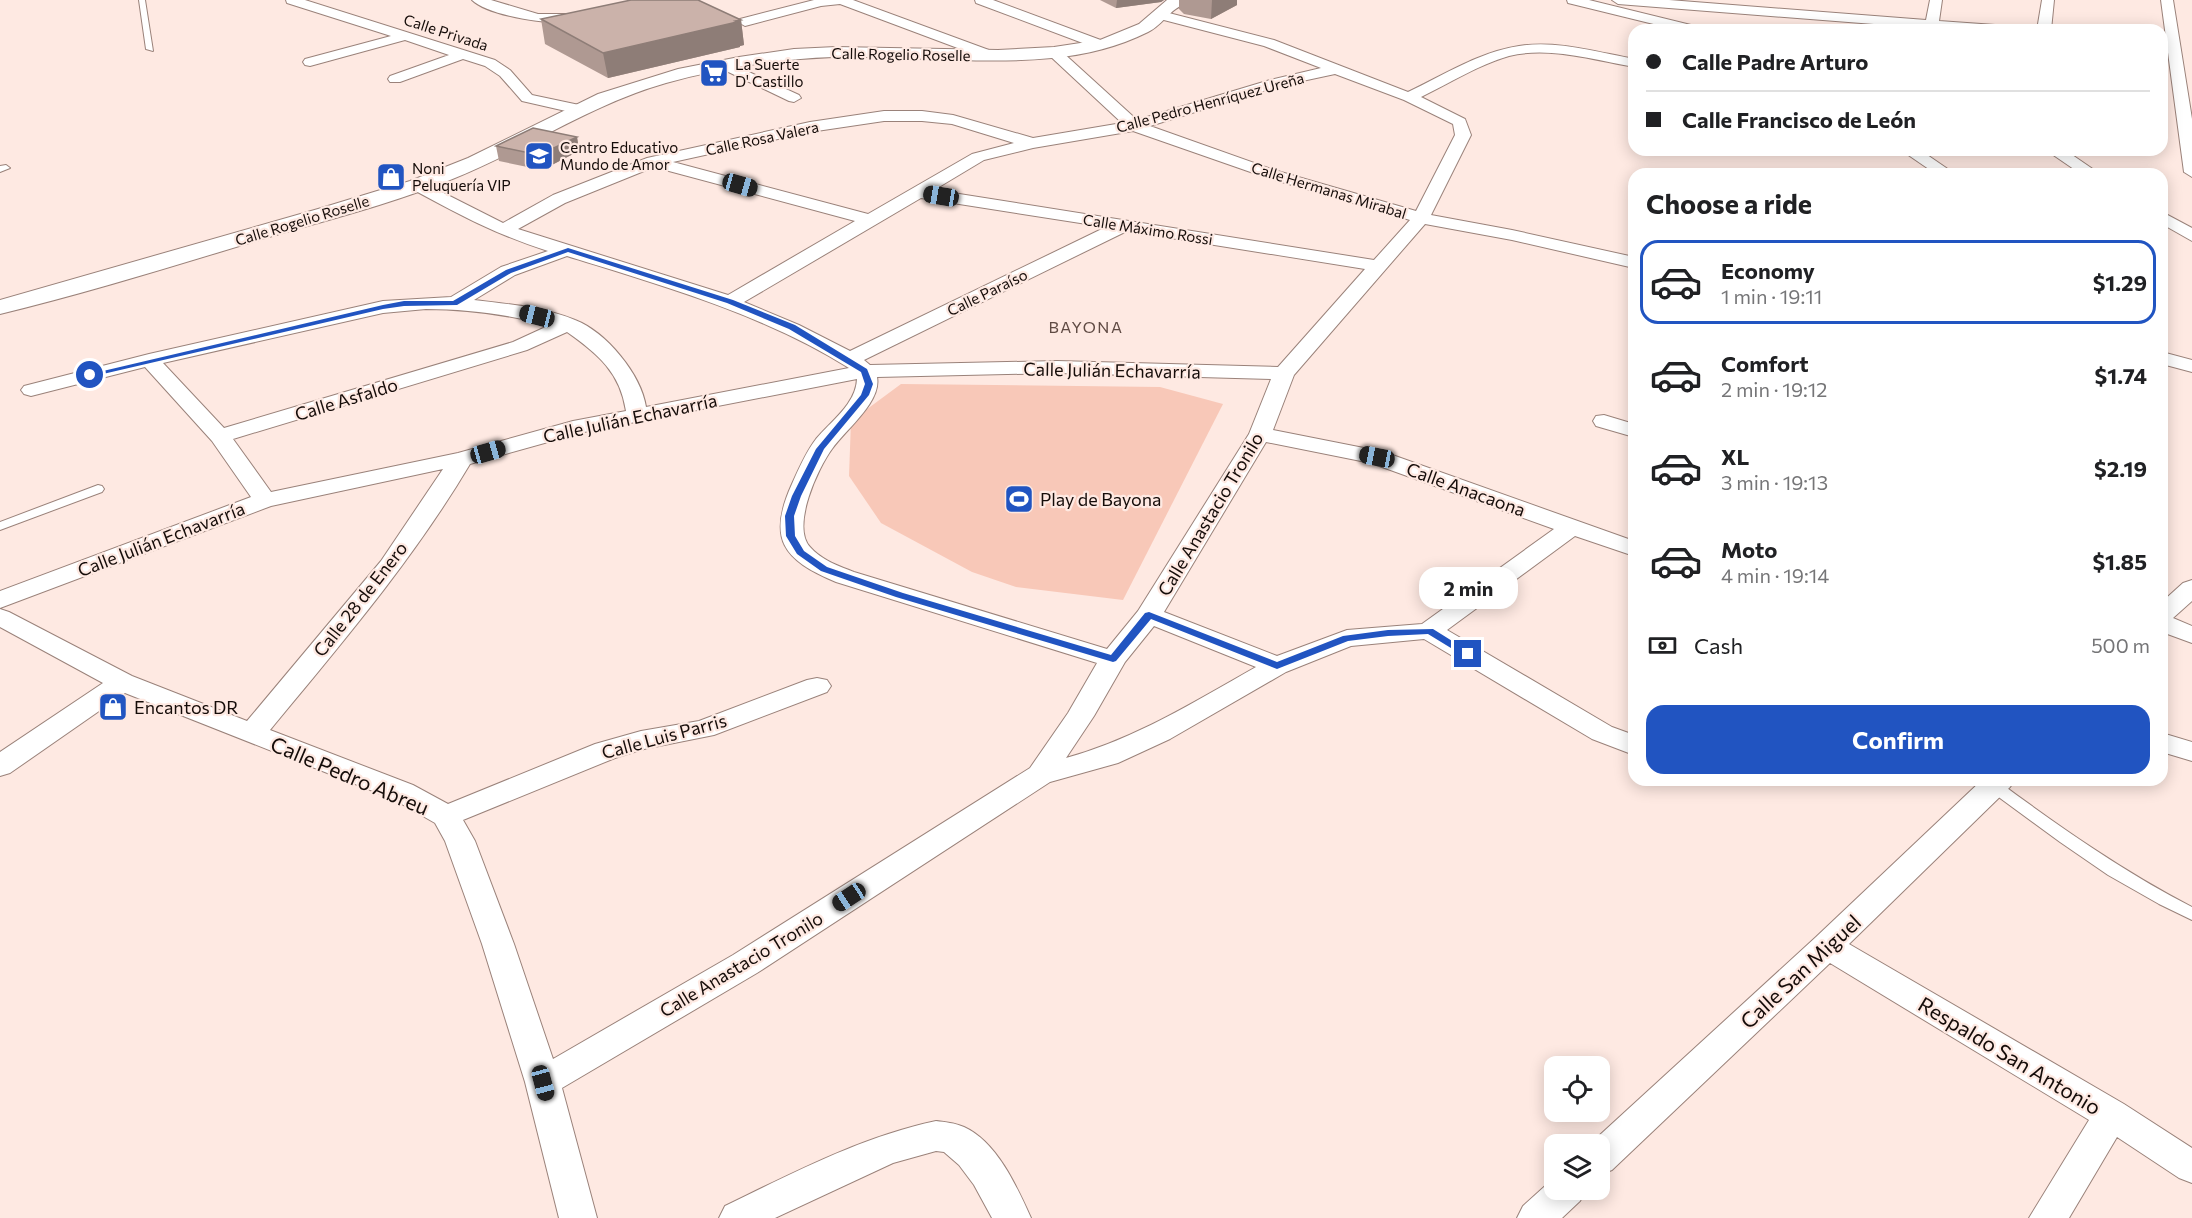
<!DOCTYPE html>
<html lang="en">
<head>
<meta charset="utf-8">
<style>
	:root { --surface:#fff; --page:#f2f2f2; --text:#202124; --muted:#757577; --line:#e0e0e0; --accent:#2154c1 }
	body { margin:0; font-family:Commissioner,sans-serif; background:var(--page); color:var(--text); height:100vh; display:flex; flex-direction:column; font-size:22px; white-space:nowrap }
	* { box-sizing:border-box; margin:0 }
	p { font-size:20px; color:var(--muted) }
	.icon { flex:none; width:33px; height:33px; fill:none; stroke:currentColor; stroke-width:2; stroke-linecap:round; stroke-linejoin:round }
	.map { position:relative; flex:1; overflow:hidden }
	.sheet { position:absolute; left:1628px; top:168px; width:540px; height:618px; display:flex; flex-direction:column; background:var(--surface); border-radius:18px; box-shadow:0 3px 15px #0003 }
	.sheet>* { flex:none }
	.hud { position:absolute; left:1628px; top:24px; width:540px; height:132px; border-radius:18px; box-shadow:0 3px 15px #0003; display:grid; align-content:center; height:132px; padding:0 18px; background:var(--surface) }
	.tools { position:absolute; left:1544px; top:1056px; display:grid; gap:12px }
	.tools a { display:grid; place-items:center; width:66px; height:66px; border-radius:12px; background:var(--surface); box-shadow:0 3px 15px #0003; font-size:30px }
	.end { position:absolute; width:27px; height:27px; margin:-14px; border:8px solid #2154c1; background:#fff; box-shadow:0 0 0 3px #fff }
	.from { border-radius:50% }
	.bubble { position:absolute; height:42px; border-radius:18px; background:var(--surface); box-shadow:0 3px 15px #0003; font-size:20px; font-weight:700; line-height:42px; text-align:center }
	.car { position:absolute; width:18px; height:36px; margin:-18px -9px; border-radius:8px; box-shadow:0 0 4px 2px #0007; background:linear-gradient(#222 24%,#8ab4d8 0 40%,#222 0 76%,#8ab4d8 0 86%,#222 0) }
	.hud b { display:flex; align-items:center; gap:21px; height:57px; font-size:22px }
	.hud b+b { border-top:2px solid var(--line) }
	.hud i { width:15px; height:15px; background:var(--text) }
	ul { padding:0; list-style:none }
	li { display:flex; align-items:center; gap:18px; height:84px; margin:0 12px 9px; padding:0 6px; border:3px solid transparent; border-radius:18px }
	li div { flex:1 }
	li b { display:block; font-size:22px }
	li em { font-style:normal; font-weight:700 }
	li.selected { border-color:var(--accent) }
	li>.icon { width:54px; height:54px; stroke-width:1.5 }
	h2 { padding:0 18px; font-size:27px; line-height:72px }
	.pay { display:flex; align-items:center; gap:15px; height:66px; padding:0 18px; font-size:22px }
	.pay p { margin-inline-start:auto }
	.cta { display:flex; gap:12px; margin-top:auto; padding:12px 18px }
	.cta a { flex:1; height:69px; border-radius:18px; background:var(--accent); color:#fff; font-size:24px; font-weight:700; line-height:69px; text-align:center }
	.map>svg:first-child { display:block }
	.green { fill:#f8c8b8 }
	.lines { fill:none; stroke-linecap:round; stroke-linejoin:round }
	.service-casing { stroke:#9a827a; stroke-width:2 }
	.minor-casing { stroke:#9a827a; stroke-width:2 }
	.tertiary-casing { stroke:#9a827a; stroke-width:2 }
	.service { fill:#fff; fill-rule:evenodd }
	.minor { fill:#fff; fill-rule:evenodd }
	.tertiary { fill:#fff; fill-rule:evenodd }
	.wall { fill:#af9992 }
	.shaded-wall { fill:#8e7d77 }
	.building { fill:#cbb2aa; stroke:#8e7d77; stroke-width:1.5 }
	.route { fill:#2154c1 }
	.labels { text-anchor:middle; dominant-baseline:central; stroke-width:4.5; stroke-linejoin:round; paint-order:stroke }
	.far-street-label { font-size:15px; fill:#150c09; stroke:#fee9e2 }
	.far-poi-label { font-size:15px; fill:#150c09; stroke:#fee9e2; text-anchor:start }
	.far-neighbourhood-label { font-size:16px; letter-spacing:1.5px; fill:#604b44; stroke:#fee9e2 }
	.street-label { font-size:18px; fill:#150c09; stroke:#fee9e2 }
	.poi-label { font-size:18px; fill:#150c09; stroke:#fee9e2; text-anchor:start }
	.near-street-label { font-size:21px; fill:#150c09; stroke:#fee9e2 }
</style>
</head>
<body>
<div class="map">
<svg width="2192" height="1218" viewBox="0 0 2192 1218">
	<rect width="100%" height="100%" fill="#fee9e2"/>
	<path class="green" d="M901,384L1160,387L1223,404L1123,600L1016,587L972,572L881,523L849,476L851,421Z"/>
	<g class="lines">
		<g class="service-casing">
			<path id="service" d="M139,0H145L153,51L146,49Z
				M0,166L6,165L10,168L0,172Z
				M98,485L102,486L104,489L102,492L0,530V522Z
				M1994,781L1999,782C2061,828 2124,872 2192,907V920L2159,904L2108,875L2060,842L1989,790L1986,786L1989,782Z"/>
		</g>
		<g class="minor-casing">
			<path id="minor" d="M286,0H305L495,60L510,70L532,95L584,106L587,109L579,114L522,101L500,76L485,66L463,59L400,82H390L388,79L390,76L449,55L405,40L310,66L305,65L303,62L305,59L391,36L287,3Z
				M472,0H491L538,14H576L583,18L581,21C557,27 488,16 472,0Z
				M814,0H853L997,53L999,56L997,59H987L840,4L821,6L745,26L738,22L740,19Z
				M975,0H993L1106,42L1108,45L1101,49L1096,48L976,3Z
				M1567,0H1589L1699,27L1701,30H1678L1568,3Z
				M1612,0H1669L1926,20L1930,0H1942L1939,21L2009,26L2016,30H1924L1925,28L1618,4Z
				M2042,0H2054L2051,30H2037Z
				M2161,0H2173L2192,119V177L2184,172Z
				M1165,12L1274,40L1408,92C1444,75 1479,52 1519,46C1557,40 1596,52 1634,59V67C1594,60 1549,46 1509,56C1478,65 1450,83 1421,97L1465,119L1471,135L1431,215L1512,230L1634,257V268L1512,240L1425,224L1294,375L1273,430L1384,452L1634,541V556L1575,536L1447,630L1612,727L1634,735V755L1592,739L1424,639L1351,646L1286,672L1170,739L1118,763L1050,782L757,973L562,1088L597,1218H559L525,1082L482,944L445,841L435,823L393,799L125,693L10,773L0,776V752L103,683L0,627V609L9,612L132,676L247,721L381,561L443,469L271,506L0,608V591L251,497L212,441L145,367L31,396L24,394L21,390L24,386L149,354L383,301L451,297L501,267L548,251C495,234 460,215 412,189L410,185L418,180L503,223L553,195L647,158L810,122L884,111H922L953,115L1033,138L1122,123L1050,56L1048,53L1050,50H1060L1137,120L1270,80L1321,68L1264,46L1160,19L1158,16L1160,13ZM1335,74L1404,100L1453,124L1455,135L1416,211L1274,170L1150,126L1279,86ZM884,121H922L952,124L1014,143L972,154L868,214L673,162L810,132ZM1133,131L1262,176L1410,220L1374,260L934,190L984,160L1033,148ZM654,167L855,221L728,295L518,229L565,203ZM921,198L1106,227L850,351L799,325L744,302ZM1127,231L1365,269L1278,367L1057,361L870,365L864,360ZM567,256C663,286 763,314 849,368L646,407C641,374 606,332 575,320C544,307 507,304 474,300L515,275ZM426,309C468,309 509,315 550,325L513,342L224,428L163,363L383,313ZM567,332C598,354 620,372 626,411L573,421L458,453L271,492L233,439L527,350ZM1057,373L1271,379L1249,434L1138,611L1107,649L854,572C839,566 821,560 810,547C791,526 818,468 832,449C845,430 882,402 877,377ZM857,379C856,404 831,421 816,439C806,452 799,468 792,484C767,539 783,560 836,582L1097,663L1068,713L1030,768L733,955L553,1059L514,944L475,841L463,820L615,758L644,749L714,735L827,692L831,686L827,680L817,678L807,680L699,721L641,731L595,744L448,804L413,785L270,730C341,644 413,560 470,464L584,432ZM1266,442L1371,463L1554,529L1422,624L1347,630L1277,656L1164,612ZM1154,626L1256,667C1194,702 1135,739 1066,758L1094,716L1125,662Z
				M725,61L799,95L801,98L794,102L789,101L720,68L718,65Z
				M1901,150H1920L1955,174H1936Z
				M2046,150H2065L2100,174H2081Z
				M2162,212L2192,228V241L2162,224Z
				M2162,352L2192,360V372L2162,364Z
				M1604,415L1634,424V437L1596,426L1593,421L1596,416Z
				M2192,580V601L2173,618L2192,626V643L2162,632V602L2183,583Z
				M2162,733L2192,742V761L2162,752Z
				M1982,780H2015L2010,787L1849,944L2124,1104L2192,1148V1183L2179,1178L2117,1137L2069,1218H2029L2089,1120L1830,963L1612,1170L1599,1175V1144H1590L1816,937Z
				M936,1121C945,1122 955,1123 964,1127C997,1142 1017,1187 1031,1218H992L974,1185L959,1165L944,1152L936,1151L893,1163L775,1218H719L725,1206C793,1173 861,1137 936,1121Z
				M1554,1178V1190H1586L1580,1201L1562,1218H1517L1523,1206Z"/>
		</g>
		<g class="tertiary-casing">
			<path id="tertiary" d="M1167,0H1190L1188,3C1171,7 1163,25 1148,32C1118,47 1085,55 1052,58C979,65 906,55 833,57C777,59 720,68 666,83C589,105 524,151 450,180C388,205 323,221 259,240C173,266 87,293 0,314V300L318,209L410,181L468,158L598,94L678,69L739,57L794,49L836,47L998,50L1054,47L1100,40L1139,24Z"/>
		</g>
		<use href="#service" class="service"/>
		<use href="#minor" class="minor"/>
		<use href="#tertiary" class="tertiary"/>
	</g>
	<path class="wall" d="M1100,0H1164L1161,2L1116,8Z
		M1179,0H1237V5L1211,19L1184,14L1179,9Z
		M541,19L741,20L744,45L740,46V47L608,78L545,44Z
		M577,137L579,151L542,170L499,161L496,146Z"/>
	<path class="shaded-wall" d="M1117,0H1164L1161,2L1116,8Z
		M1212,0H1237V5L1211,19Z
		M741,20L744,45L740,46V47L608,78L603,53Z
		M577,137L579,151L542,170L539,155Z"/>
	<path class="building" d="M631,0H698L741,20L735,21L737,22L603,53L541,19Z
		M533,128L577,137L539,155L496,146Z"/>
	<path class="route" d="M568,248L733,300L795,325L867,369L873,384L869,395L824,449L801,496L794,516L795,536L804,551L827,567L903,593L1111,655L1145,613L1149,612L1277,662L1343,636L1388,630L1433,629L1473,654L1464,656L1428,634L1388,636L1348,641L1277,669L1151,619L1116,661L1113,662L896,597L821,571L797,554L786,536L785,516L792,496L816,449L861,395L865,384L861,372L789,329L727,303L568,252L511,273L457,305L404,306L383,309L90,377L86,375L383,305L404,301H453L506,270Z"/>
	<defs>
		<g id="supermarket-square" transform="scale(1.5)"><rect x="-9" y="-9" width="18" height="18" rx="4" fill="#2154c1" stroke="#fee9e2"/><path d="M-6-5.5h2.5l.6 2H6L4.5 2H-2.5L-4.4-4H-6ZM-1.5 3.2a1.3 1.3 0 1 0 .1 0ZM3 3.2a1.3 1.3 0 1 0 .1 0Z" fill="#fff"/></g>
		<g id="school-square" transform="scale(1.5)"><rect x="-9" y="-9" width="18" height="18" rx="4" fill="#2154c1" stroke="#fee9e2"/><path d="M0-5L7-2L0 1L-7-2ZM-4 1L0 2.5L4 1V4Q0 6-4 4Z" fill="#fff"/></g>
		<g id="shop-square" transform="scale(1.5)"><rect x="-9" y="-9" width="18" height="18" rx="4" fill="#2154c1" stroke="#fee9e2"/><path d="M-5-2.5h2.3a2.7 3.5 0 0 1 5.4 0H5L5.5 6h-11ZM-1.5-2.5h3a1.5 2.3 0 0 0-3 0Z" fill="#fff"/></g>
		<g id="stadium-square" transform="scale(1.5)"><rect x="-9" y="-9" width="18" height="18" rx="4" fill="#2154c1" stroke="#fee9e2"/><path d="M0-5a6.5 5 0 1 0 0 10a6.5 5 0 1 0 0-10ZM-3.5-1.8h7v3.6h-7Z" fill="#fff"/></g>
	</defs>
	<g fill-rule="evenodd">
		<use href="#supermarket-square" x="714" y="73"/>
		<use href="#school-square" x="539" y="156"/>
		<use href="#shop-square" x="391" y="177"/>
		<use href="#stadium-square" x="1019" y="499"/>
		<use href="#shop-square" x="113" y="707"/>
	</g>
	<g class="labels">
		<g class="far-street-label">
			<text transform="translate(446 32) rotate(18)">Calle Privada</text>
			<text transform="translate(901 54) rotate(1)">Calle Rogelio Roselle</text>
			<text transform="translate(1210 102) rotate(-15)">Calle Pedro Henríquez Ureña</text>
			<text transform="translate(762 138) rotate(-12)">Calle Rosa Valera</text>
			<text transform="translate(1329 190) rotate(17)">Calle Hermanas Mirabal</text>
			<text transform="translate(302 220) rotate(-17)">Calle Rogelio Roselle</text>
			<text transform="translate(1148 229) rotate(9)">Calle Máximo Rossi</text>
			<text transform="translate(987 292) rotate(-26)">Calle Paraíso</text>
		</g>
		<g class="far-poi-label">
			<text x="735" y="64">La Suerte<tspan x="735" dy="17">D' Castillo</tspan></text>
			<text x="560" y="147">Centro Educativo<tspan x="560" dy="17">Mundo de Amor</tspan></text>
			<text x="412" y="168">Noni<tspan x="412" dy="17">Peluquería VIP</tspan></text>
		</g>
		<g class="far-neighbourhood-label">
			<text x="1086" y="326">BAYONA</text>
		</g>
		<g class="street-label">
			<text transform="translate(1112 370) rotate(1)">Calle Julián Echavarría</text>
			<text transform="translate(346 399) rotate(-17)">Calle Asfaldo</text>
			<text transform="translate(630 418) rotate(-12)">Calle Julián Echavarría</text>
			<text transform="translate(1466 489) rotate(20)">Calle Anacaona</text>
			<text transform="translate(1210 514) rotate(-59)">Calle Anastacio Tronilo</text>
			<text transform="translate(161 539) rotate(-21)">Calle Julián Echavarría</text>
			<text transform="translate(360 599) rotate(-52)">Calle 28 de Enero</text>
			<text transform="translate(664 736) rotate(-15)">Calle Luis Parris</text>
			<text transform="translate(741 964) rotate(-31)">Calle Anastacio Tronilo</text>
		</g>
		<g class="poi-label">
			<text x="1040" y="499">Play de Bayona</text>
			<text x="134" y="707">Encantos DR</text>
		</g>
		<g class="near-street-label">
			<text transform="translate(350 775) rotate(23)">Calle Pedro Abreu</text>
			<text transform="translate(1800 971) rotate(-43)">Calle San Miguel</text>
			<text transform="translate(2010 1055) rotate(31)">Respaldo San Antonio</text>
		</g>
	</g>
</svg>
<div class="tools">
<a><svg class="icon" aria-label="locate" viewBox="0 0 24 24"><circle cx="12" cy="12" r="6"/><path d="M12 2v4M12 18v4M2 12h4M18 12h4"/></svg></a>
<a><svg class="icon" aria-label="layers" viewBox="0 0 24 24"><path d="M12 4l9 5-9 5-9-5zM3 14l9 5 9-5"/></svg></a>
</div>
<i class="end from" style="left:90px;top:375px"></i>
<i class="end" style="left:1468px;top:654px"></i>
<div class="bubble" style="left:1419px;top:567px;width:99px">2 min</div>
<i class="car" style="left:740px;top:185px;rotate:106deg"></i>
<i class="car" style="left:941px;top:196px;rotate:279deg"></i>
<i class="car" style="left:537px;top:316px;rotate:284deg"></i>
<i class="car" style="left:488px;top:452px;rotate:74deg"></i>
<i class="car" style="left:1377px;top:457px;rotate:281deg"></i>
<i class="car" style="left:849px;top:897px;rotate:237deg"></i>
<i class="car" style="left:543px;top:1083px;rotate:165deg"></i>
<div class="hud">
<b><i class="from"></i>Calle Padre Arturo</b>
<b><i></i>Calle Francisco de León</b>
</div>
<section class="sheet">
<h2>Choose a ride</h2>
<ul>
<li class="selected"><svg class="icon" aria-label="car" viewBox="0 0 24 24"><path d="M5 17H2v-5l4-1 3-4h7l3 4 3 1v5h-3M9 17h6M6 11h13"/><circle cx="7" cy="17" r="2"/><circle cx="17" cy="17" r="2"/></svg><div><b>Economy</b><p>1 min · 19:11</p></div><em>$1.29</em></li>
<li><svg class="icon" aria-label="car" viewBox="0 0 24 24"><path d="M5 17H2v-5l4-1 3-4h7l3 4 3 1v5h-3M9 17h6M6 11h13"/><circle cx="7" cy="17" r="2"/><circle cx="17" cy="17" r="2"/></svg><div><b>Comfort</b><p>2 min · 19:12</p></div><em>$1.74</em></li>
<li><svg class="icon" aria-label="car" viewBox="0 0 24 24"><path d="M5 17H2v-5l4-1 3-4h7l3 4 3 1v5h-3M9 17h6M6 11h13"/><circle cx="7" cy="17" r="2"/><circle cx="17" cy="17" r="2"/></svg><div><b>XL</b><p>3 min · 19:13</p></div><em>$2.19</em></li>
<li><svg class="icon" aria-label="car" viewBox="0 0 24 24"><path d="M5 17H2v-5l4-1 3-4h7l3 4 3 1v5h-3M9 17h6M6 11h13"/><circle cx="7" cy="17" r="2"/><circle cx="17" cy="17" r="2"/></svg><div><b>Moto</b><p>4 min · 19:14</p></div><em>$1.85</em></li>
</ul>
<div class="pay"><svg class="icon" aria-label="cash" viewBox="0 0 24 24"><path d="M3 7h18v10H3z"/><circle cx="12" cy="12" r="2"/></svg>Cash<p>500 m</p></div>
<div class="cta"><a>Confirm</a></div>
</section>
</div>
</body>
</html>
